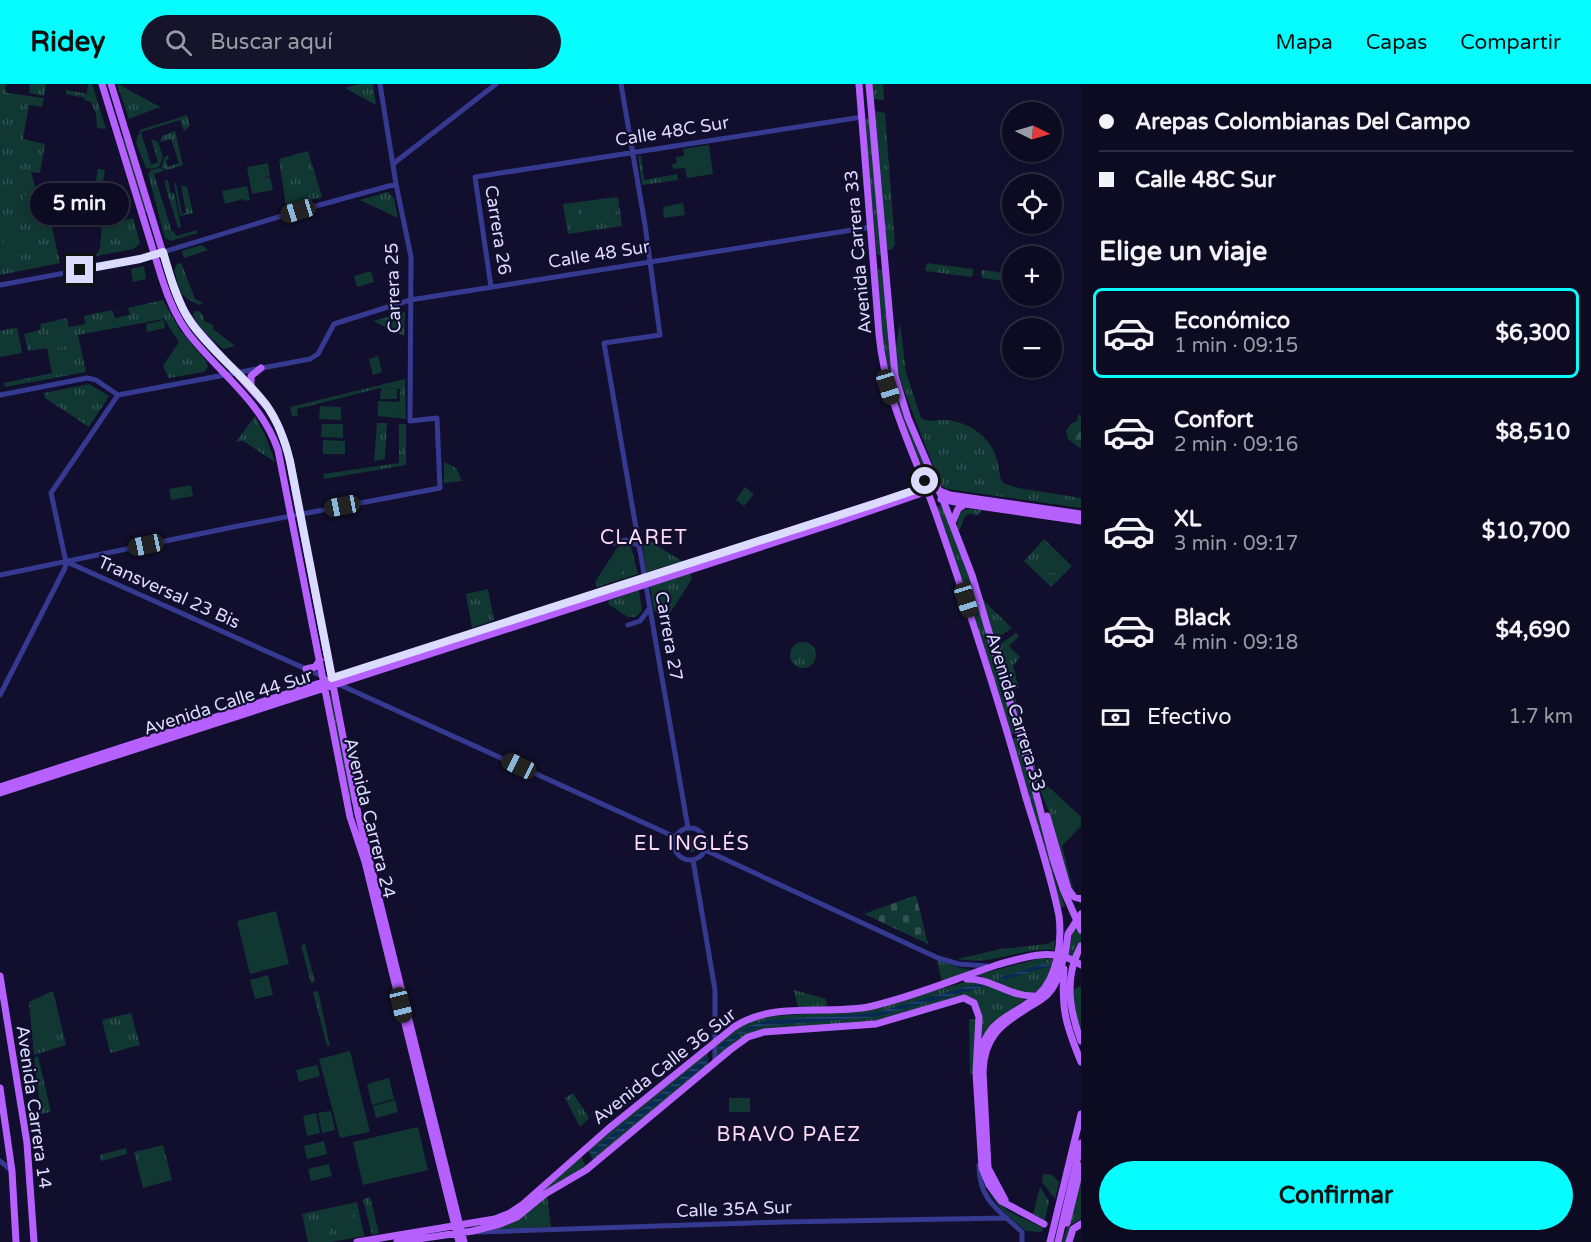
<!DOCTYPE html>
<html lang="es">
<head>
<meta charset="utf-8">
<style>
	:root { --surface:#0d0b22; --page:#16142a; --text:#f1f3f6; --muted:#9a9ba5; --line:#2d2b40; --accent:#06fdff }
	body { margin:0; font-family:"Varela Round",sans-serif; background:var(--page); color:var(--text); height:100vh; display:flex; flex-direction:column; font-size:22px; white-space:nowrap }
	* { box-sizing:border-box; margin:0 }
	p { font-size:20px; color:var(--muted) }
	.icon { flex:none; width:33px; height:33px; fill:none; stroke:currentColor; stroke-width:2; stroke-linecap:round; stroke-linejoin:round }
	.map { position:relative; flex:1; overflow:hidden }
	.drawer { display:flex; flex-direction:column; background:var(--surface); width:510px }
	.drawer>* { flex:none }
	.top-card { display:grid; align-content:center; height:132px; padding:0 18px; background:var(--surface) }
	.needle { width:39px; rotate:95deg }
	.tools { position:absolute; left:1002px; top:18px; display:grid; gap:12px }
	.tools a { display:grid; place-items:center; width:60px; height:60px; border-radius:50%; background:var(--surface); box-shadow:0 3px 9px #0003,0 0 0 2px var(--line); font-size:30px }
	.end { position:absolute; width:27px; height:27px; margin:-14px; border:8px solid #dbdaff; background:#111; box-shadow:0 0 0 3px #111 }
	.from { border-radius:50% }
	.bubble { position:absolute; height:42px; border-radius:21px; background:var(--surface); box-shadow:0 3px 9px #0003,0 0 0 2px var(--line); font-size:20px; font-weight:800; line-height:42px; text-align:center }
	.car { position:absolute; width:18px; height:36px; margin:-18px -9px; border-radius:8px; box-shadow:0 0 4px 2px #0007; background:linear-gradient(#222 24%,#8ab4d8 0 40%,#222 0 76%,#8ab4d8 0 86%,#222 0) }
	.top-card b { display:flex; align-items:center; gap:21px; height:57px; font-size:22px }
	.top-card b+b { border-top:2px solid var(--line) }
	.top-card i { width:15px; height:15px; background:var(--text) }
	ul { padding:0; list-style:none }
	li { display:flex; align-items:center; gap:18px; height:90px; margin:0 12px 9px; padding:0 6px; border:3px solid transparent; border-radius:9px }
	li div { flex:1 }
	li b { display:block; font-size:22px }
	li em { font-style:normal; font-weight:800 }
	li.current { border-color:var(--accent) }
	li>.icon { width:54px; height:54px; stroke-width:1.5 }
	h2 { padding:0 18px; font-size:27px; line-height:72px }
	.pay { display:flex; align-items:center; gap:15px; height:66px; padding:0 18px; font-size:22px }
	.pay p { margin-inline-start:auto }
	.button { display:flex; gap:12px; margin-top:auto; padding:12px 18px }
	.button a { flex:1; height:69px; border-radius:36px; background:var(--accent); color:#111; font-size:24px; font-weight:800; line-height:69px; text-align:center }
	header { display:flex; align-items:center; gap:36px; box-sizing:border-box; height:84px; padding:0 30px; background:var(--accent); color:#111 }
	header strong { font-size:28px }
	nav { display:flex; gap:33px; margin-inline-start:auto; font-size:21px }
	.search { width:420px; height:54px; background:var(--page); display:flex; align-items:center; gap:15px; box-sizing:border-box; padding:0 21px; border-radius:33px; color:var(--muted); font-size:22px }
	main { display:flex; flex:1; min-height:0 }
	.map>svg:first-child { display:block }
	.grass { fill:url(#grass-tufts) }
	.forest { fill:url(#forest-firs) }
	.cemetery { fill:url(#cemetery-stones) }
	.pitch { fill:#113733 }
	.water { fill:url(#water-rules) }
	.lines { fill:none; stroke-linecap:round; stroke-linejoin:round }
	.minor { stroke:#353a90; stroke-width:5 }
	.major { stroke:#b661ff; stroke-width:7 }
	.major-bridge { stroke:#b661ff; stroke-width:7 }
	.route { stroke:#dbdaff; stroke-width:8 }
	.labels { text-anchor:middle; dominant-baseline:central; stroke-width:4.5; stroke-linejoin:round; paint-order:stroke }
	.street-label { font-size:18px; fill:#dbdaff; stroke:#110f2d }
	.neighbourhood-label { font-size:20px; letter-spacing:1.5px; fill:#ffdcf6; stroke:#110f2d }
</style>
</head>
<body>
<header>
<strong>Ridey</strong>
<div class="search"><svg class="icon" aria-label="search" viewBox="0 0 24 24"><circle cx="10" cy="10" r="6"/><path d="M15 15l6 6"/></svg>Buscar aquí</div>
<nav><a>Mapa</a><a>Capas</a><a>Compartir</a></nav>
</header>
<main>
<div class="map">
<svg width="1081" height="1158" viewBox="0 0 1081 1158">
	<defs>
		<pattern id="grass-tufts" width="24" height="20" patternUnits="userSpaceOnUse" patternTransform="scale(1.5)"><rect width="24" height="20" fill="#113733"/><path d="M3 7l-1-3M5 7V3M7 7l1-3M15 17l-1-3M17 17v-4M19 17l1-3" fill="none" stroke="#335352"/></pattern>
		<pattern id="forest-firs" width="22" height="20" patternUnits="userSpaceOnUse" patternTransform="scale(1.5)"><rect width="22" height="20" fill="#113733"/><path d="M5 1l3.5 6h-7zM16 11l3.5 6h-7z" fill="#335352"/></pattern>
		<pattern id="cemetery-stones" width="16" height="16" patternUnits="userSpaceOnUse" patternTransform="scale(1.5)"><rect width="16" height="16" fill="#113733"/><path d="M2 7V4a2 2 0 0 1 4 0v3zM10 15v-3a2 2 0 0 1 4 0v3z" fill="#335352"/></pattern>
		<pattern id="water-rules" width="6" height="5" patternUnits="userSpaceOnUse" patternTransform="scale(1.5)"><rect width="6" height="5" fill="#072a53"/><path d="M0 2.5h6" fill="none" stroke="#2b486d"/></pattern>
	</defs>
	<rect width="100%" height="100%" fill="#110f2d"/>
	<path class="grass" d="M0,0H7L5,3L7,9L44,14L42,23L29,21L23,55L45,60L40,89L31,88L45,135H50L60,179L0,191Z
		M30,0H46L44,12L29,9Z
		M88,0H92L106,45L97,44L96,30L91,18L84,16L85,14L66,10V6L87,10Z
		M117,0H118L160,23L129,35Z
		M359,0H373L376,21L345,4Z
		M872,0H883L884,16L873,15Z
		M874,27L885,29L895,161L891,166H886Z
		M187,31L190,42L184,47L180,36L141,48L151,81L158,78L151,55L158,58L163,73L159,83L150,85L146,84L136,59L140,46Z
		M869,33L881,171H877L864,36Z
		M175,47L183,81L167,86L161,83L165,73L168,71L169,75L166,76L168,83L179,79L171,55L160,58L162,52Z
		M125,53L148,128L144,129L121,54Z
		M308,67L322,113L286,122L279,75Z
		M638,72H641L644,96L677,90L678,96L642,101Z
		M160,84L165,86L154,90L172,148L174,147L176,152L197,146V149L171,157L165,154L148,90L151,86Z
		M98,85L105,86L101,109L94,108Z
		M168,96L171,109H174L181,143L178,144L164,97Z
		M174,99H176L182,130L186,129L181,101L187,103L193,129L180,132Z
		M105,106L114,139L133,134L140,159L134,165L96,172L100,164Z
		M388,108L394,114L398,134L360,116Z
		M618,113L622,142L568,150L563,120Z
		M202,161L208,166L184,174L182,167Z
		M183,179L182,181L195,215L203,219L200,221C178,212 181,208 174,186L177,180Z
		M927,179L973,185V191L971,193L926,187L925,185Z
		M144,182L146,195L133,198L131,185Z
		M877,185H882L891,286L896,305L933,396L929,397L906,348L885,282Z
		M983,186L1012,190V198L982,194L981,187Z
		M163,216L180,246L206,277L208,283L204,288L169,294L163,282L179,258L164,235L78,251L86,288L5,303L4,299L52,289L47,264L28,267L24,250L40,246L41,240L67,234L69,243L85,240L84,232L112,226L115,234L130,231L128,224Z
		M195,227H199L203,231L204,237L213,241V245L235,262L223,265L200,244L193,231Z
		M405,228L404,252L373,237Z
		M900,239L906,288L921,334C930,340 943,334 953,337C973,341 992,355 997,376C1000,384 998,391 1003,399L1018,404L1081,414V424L947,405L941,402L898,291L895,268Z
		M17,243L22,269L0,273V247Z
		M405,295L406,335L378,332V331H399L400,305L380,304L297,325L298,332H292L290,323Z
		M89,300L109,312L89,343L45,314L44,309Z
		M255,332L265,351L275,378L243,357L236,358Z
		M377,339H387L385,375L374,377Z
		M399,340H406V381L324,395L323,390L399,379Z
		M444,378L456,384L462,397L444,399Z
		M937,422H943L970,492L1017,649L1011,650Z
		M966,425L982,426L978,431L969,430L965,432L959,447L957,440L958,431Z
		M1044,455L1072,482L1051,503L1024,477Z
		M651,458L682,477L646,488L643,463L645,459Z
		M625,460L631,463L638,490L597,503L595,498L619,461Z
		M688,489L691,491L692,495L670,529L665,531L654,527L650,502Z
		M488,505L494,536L472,544L466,510Z
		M639,506L642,527L635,533H628L608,520L609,516Z
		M982,515L1012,544L994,556Z
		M1016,549L1019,552L1009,562L1020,573L1013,582L1019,604L1013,606L1038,693L1081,733V742L1062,762L1073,805L1069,802L1052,736L1034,690L996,563Z
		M790 571a13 13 0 1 1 26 0a13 13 0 1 1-26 0Z
		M333,612L353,718H350L329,613Z
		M1018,653L1057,801L1065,822L1061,824L1012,655Z
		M683 760a8 8 0 1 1 16 0a8 8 0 1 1-16 0Z
		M1081,835V857L1073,873L1067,871L1073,846Z
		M1055,856L1054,866C1020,863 995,882 958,875L1000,865L1048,860Z
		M305,860L315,898L311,899L301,861Z
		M1041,874L1052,875C1052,885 1049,893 1042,901C1039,905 1036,909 1031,910C1018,913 992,895 977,891Z
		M937,876L960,884L972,886L942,899Z
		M965,898L982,899L1025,916L993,938L980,956C981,940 986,911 961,912L884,935L868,938L764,945L740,954L718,972L717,959L738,943L751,935L775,932L844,927L888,920Z
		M1081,902V948L1077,936L1073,906Z
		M794,906L826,915L827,922L798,924Z
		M53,907L66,961L34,971L29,918Z
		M318,907L330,962H327L313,908Z
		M131,929L140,961L110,969L102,936Z
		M969,935H977L973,990H970Z
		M708,967V981L593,1076L588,1066Z
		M38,972L51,1028L41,1030L34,974Z
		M573,1009L589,1034L580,1043L565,1014Z
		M163,1061L172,1096L143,1104L134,1068Z
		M126,1064L127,1070L101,1077L100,1071Z
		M581,1072L586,1083L522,1127L502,1137L471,1144V1142L501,1135Z
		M1043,1090L1052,1091L1059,1098L1055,1115L1042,1098Z
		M1081,1092V1135L1070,1141L1066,1158H1062L1074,1123Z
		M1040,1103L1049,1117L1045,1136L1033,1130Z
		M986,1106L1008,1127L1043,1144L1042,1148L1026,1147L1003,1127Z
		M547,1112L551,1143L496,1145V1144Z
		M370,1113L379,1149L372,1151L363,1115Z
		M357,1118L364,1152L331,1158H308L302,1130Z"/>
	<path class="forest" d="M1078,330L1081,332V365L1068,355L1066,347L1071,340L1077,337Z"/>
	<path class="cemetery" d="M916,811L928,860L864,830Z"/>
	<path class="pitch" d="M709,61L713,90L687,94L685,84L673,85L672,80L677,79L676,73L684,72L683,65Z
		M268,79L270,92L262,94L270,93L273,106L252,110L247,83Z
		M247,102L250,116L244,117L243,115L225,120L222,107Z
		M24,111H32V128L25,129Z
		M614,117L617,136L607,137L604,119Z
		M683,119L685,131L664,134L663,123Z
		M593,122L596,141L585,143L582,123Z
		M21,153V161L4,162L3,154Z
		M371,187L374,198L357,203L354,192Z
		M164,236L165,244L147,248L146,240Z
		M67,251L70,261L52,266L49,256Z
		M378,272L382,288L373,291L369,275Z
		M381,304L397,305V315H380Z
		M378,317L400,318L399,331H378Z
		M320,322L341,323V336L319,335Z
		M322,340H343V354L321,353Z
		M323,356L345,357V370H323Z
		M191,401L193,412L171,416L169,405Z
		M745,403L754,410L744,422L736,416Z
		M619,474L627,484L610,498L602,489Z
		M1040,478H1059V489H1040Z
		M638,511L639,530L629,531L627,512Z
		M1073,730L1081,738L1067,753L1059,745Z
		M276,827L289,880L250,890L237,837Z
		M268,891L273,911L255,915L250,896Z
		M34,934H52V945L34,946Z
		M128,952L131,962L112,967L110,956Z
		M350,967L370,1048L340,1054L319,975Z
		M317,981L320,992L299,998L296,986Z
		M389,994L394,1015L372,1021L367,1000Z
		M729,1014H750V1028H729Z
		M395,1016L398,1028L376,1034L373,1022Z
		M331,1027L335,1046L322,1049L318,1029Z
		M316,1029L320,1049L307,1052L303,1032Z
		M418,1043L428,1086L363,1101L353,1058Z
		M324,1057L327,1070L307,1075L304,1062Z
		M165,1080L168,1093L142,1099L139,1086Z
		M329,1080L332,1092L311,1097L308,1085Z
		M528,1128H548V1141H529Z
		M352,1129L355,1141L335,1146L332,1134Z
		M327,1140L329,1150L311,1154L309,1144Z"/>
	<path class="water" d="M1047,879V883L1003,896L998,894Z
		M980,899L986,902L875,933L761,942L743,949L720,967L719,962C735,950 748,941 768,936L874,929Z
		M707,972V979L593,1072L590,1068Z"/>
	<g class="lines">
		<path class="minor" d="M621,0L645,141L660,251L604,259L688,744
			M393,80L496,0
			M0,201L140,175L298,127L396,100
			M491,203L475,93L862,33
			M0,311L87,294L96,296L118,311L310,275L318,270L334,240L410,216L871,143
			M614,459L626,456L638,461
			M67,478L324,593
			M0,491L238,442L440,404L437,334L410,337L411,173L396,100L380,0
			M628,541L640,537L649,525
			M338,600L675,753
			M0,611L65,484L66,478L51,409L118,311
			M674 760a16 16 0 1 1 32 0a16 16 0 1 1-32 0Z
			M705,766L938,874L959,880L987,882
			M693,776L715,906V978
			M0,1077L12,1087
			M979,1081C979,1117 999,1126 1022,1148V1158
			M478,1148L782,1138L1007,1134"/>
		<path class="major" d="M102,0L162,195C168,214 176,233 188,249C219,289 261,317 278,366L350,733L365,778L459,1158
			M111,0L169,189L184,227L196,244L267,323L279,343L287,364L358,730L464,1158
			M859,0L879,250C885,317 917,374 938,436C970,528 1000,620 1026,714C1038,753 1051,792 1059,832C1062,857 1058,893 1038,911C1008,937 990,930 977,977
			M869,0L895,292L908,334L943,416L972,491L1029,682L1053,775
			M251,305V292L261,284
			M941,415L965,420L1081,437
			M952,439L958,425L965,420
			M306,585L315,583L320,576
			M0,703L927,402L950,411L1081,430
			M0,709L835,439L928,407
			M1047,732L1068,805L1074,813L1081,815
			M1081,862C1064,893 1069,925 1081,957
			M1065,871L1068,850L1081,830
			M1064,885C1061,926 1066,941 1081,978
			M0,892L27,1059L34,1158
			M967,895C991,894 1010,913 1034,912
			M0,1004L12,1087L16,1158
			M1005,1116L988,1084L983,988C984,952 1001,941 1029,923C1036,919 1043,915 1048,910C1059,898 1062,881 1065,866
			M1067,1139L1081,1082
			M357,1158L495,1135L510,1129L522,1121L608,1045L734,943C773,917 824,931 868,923C914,913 956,894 1000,880
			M397,1158L473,1147L500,1140L517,1133L545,1110L586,1086L730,966L748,953L764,948L876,940L964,914L974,919L979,933L976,989L982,1084L989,1101L1001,1117L1044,1140
			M1050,1158L1081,1030
			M1058,1158L1081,1059
			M1069,1158L1073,1145L1081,1140"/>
		<path class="major-bridge" d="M1053,775L1063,805L1081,846
			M1000,880C1027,872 1056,863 1081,881"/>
	</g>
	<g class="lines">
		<path class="route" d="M80,186L140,175L163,168C170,191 176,216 190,237C211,268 244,291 267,322C279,339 285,357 290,377L332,594L874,420L927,402L925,397"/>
	</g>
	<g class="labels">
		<g class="street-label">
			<text transform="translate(672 47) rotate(-9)">Calle 48C Sur</text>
			<text transform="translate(498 146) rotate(81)">Carrera 26</text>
			<text transform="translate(858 168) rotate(-95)">Avenida Carrera 33</text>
			<text transform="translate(599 170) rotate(-9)">Calle 48 Sur</text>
			<text transform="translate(393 204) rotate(-92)">Carrera 25</text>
			<text transform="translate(169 508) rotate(24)">Transversal 23 Bis</text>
			<text transform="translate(669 552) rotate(80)">Carrera 27</text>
			<text transform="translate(228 618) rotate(-18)">Avenida Calle 44 Sur</text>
			<text transform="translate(1016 628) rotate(73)">Avenida Carrera 33</text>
			<text transform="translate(370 734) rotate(76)">Avenida Carrera 24</text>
			<text transform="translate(664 982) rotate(-38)">Avenida Calle 36 Sur</text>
			<text transform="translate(34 1023) rotate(82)">Avenida Carrera 14</text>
			<text transform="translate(734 1125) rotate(-2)">Calle 35A Sur</text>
		</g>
		<g class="neighbourhood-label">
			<text x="644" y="454">CLARET</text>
			<text x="692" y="760">EL INGLÉS</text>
			<text x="789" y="1051">BRAVO PAEZ</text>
		</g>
	</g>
</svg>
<div class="tools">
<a><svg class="needle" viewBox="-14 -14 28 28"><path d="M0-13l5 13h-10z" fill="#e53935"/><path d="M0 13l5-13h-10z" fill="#9a9ba5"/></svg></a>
<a><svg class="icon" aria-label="locate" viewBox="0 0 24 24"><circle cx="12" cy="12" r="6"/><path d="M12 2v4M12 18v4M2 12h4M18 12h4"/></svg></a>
<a>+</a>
<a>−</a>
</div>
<i class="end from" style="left:925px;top:397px"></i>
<i class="end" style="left:80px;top:186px"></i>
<div class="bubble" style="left:30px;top:99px;width:99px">5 min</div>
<i class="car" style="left:298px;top:127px;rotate:253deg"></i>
<i class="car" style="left:888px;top:303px;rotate:163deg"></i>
<i class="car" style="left:342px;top:422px;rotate:259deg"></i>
<i class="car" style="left:146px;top:461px;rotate:258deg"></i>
<i class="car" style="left:966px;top:516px;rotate:163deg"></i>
<i class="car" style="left:519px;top:682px;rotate:296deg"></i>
<i class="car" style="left:401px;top:921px;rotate:166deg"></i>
</div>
<section class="drawer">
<div class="top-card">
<b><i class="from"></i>Arepas Colombianas Del Campo</b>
<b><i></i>Calle 48C Sur</b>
</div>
<h2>Elige un viaje</h2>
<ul>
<li class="current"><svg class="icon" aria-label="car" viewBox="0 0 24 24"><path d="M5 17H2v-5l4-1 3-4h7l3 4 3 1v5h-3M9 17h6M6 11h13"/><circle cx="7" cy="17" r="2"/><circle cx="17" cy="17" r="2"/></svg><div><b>Económico</b><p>1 min · 09:15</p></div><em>$6,300</em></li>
<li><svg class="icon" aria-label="car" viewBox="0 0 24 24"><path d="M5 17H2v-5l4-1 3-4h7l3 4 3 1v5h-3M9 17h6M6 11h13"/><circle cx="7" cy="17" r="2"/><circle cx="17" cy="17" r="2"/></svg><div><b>Confort</b><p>2 min · 09:16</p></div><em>$8,510</em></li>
<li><svg class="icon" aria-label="car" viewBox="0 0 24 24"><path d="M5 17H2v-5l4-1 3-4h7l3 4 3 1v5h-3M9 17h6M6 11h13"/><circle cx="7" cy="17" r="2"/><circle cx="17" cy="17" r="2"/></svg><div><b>XL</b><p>3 min · 09:17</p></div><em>$10,700</em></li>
<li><svg class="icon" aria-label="car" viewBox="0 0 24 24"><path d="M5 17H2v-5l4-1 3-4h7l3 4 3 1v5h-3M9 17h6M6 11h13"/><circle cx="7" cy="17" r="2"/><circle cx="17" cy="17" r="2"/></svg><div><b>Black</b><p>4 min · 09:18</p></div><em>$4,690</em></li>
</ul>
<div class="pay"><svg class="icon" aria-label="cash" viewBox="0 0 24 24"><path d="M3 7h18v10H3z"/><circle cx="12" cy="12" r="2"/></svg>Efectivo<p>1.7 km</p></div>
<div class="button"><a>Confirmar</a></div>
</section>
</main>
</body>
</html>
